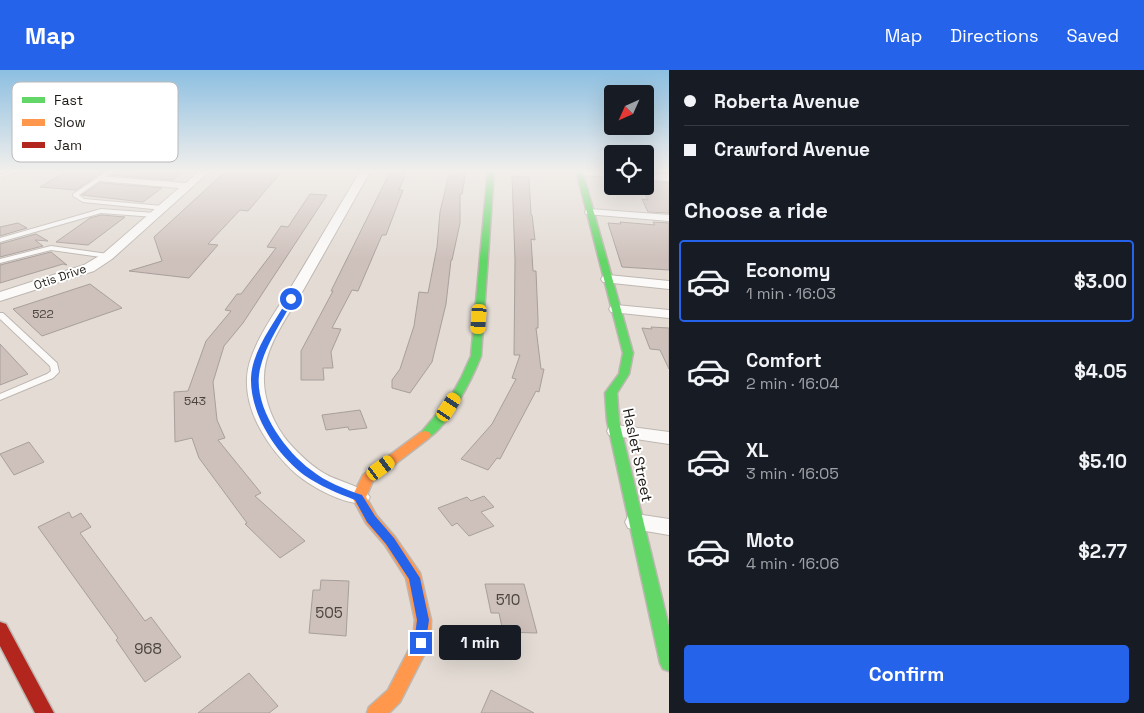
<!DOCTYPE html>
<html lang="en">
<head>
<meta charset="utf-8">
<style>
	:root { --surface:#171b24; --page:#242831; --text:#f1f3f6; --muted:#9ea1a6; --line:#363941; --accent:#2563eb }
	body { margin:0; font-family:"Space Grotesk",sans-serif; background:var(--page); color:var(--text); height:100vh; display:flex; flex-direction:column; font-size:19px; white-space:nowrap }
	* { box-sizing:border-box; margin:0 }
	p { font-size:16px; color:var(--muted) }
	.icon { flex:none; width:28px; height:28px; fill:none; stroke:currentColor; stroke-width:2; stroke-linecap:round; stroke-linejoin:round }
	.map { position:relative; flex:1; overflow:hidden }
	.panel { display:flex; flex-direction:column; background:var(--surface); width:475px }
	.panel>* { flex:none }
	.top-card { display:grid; align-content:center; height:110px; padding:0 15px; background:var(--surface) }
	.needle { width:32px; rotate:225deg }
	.buttons { position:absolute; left:604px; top:15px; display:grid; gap:10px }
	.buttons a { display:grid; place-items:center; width:50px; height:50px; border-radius:5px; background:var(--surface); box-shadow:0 5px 20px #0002; font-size:25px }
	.end { position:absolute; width:22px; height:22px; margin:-11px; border:6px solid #2563eb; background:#fff; box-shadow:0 0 0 2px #fff }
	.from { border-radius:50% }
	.bubble { position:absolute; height:35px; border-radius:5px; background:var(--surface); box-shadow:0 5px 20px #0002; font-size:16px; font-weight:700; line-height:35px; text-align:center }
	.car { position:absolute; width:15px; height:30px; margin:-15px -8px; border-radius:6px; box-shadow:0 0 4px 1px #0007; background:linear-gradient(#f5c518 24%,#345 0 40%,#f5c518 0 76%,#345 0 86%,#f5c518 0) }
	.top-card b { display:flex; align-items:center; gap:18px; height:48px; font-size:19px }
	.top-card b+b { border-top:1px solid var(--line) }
	.top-card i { width:12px; height:12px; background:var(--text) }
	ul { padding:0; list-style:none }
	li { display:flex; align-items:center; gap:15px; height:82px; margin:0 10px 8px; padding:0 5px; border:2px solid transparent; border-radius:5px }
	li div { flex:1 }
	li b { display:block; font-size:19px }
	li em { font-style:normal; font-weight:700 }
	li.selected { border-color:var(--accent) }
	li>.icon { width:45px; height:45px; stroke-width:1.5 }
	h2 { padding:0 15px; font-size:22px; line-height:60px }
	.cta { display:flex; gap:10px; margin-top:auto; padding:10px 15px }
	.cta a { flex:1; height:58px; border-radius:5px; background:var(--accent); color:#fff; font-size:20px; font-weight:700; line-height:58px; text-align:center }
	header { display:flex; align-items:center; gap:30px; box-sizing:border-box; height:70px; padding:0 25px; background:var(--accent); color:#fff }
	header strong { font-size:24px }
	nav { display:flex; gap:28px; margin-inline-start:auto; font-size:18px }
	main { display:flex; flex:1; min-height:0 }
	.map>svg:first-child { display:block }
	.building { fill:#cec0bb; stroke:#a8a09c }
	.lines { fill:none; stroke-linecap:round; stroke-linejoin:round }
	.lane-casing { stroke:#beb7b1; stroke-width:2 }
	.street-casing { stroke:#beb7b1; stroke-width:2 }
	.fast-casing { stroke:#beb7b1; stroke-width:3 }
	.slow-casing { stroke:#beb7b1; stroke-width:3 }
	.jam-casing { stroke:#beb7b1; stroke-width:3 }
	.lane { fill:#fbfaf9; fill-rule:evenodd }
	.street { fill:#fbfaf9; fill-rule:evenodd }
	.fast { fill:#63d668; fill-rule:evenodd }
	.slow { fill:#ff974d; fill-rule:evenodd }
	.jam { fill:#b3261e; fill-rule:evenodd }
	.route { fill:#2563eb }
	.labels { text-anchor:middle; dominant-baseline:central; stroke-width:4; stroke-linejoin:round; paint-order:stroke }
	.far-street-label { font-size:12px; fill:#1f1a15; stroke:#fff }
	.number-label { font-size:12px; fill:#4b443e }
	.street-label { font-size:15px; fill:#1f1a15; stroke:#fff }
	.near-number-label { font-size:15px; fill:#4b443e }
	.key { fill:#fff; stroke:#bcbab9; stroke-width:1 }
	.key-label { font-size:14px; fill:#1f1a15 }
</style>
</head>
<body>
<header>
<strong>Map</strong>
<nav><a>Map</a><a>Directions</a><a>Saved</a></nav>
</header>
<main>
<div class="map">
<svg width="669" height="643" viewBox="0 0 669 643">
	<rect width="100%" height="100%" fill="#e3dbd4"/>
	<path class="building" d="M69,100H105L76,120L40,117Z
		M117,100H185L173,110L111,105Z
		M227,100H283L248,141L240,140L208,174L218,175L189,208L129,201L162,191L154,167Z
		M391,100H407L399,120H403L386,165H382L358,221L352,220L332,258L341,259L331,282L333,298H323L324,310H301V281L333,221H331Z
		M450,100H466L462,124H460V153L452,190H451L446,234L432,292L410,323L392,318V310L400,299L414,256L419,222L428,223L437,177L440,142Z
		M512,106L529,107L531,145H532L535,170L531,169L533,201H536L538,249V258H536L541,299H544L539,322L536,321L500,389L497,388L488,400L461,389L492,354L516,309L512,308L520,285H514L515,190Z
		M645,111L669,113V143L648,142L642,129L648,130L641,116H645Z
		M100,113H101L162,118L143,132L82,125Z
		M310,124L327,125L243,253L224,276L213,312L217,350L225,368L218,370L261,423L255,426L305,471L280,488L245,454L247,453L199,388L192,368L175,372L174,322L188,321L206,271L231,241L225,240L237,224H241L276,178L267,177L281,156L288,157Z
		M101,145L125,147L88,175L56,172L90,148Z
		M620,152L655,155L653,152L669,153V200L622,197L608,153L621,154Z
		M18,153L27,158L0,166V157Z
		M36,164L48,171L35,170L43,176L0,187V174Z
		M51,182L67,195L63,194L0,213V195Z
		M90,214L122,238L42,266L13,239Z
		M651,257L669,258V299L660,280L650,279L642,258L652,259Z
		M0,274L28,304L0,315Z
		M360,340L367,358L349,360L348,357L326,360L322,345Z
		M29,372L44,392L14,405L0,384Z
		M484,426L494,437L481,442L494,456L469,466L457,453L452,456L438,438L467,427L471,431Z
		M69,442L72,448L81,443L91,457L80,463L145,551L151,547L181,587L145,612L116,570L118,568L38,457Z
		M321,510L349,511L346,566L309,563L313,520H320Z
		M485,514H524L537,563L503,562L499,543H491Z
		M249,603L278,636L269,643H198Z
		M491,620L534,643H481Z"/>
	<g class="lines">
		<g class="lane-casing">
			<path id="lane" d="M16,100H25L0,107V105Z
				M109,100H115L79,125L84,129L163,136L166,138L163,140L83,132L73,126V124Z
				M101,139L155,143L158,145L155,147L101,143L0,172V168Z
				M51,176L108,184L111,186L108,188L51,180L0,193V189Z
				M0,243H3L57,293L59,302L53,308L0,330V324L47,304L51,301L50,296L0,249Z"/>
		</g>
		<g class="street-casing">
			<path id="street" d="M200,100H211L112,189L94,201L0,231V222L84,195L104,183L179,118L101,111L98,110V106L186,113Z
				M361,100H371C349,139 327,178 305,217C290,243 265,275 264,306C263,330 274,355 289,373C300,385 312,397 327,405C338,411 364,417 370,427L367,432C348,438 310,416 295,403C270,380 245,344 247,308C248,278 277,240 293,214C316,176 338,138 361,100Z
				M575,100L612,101V107L579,105L576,104Z
				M645,103L669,105V111L645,109Z
				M590,139L669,145V151L586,144L585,142L586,140Z
				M608,205L669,211V219L603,212L601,209L603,206Z
				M616,235L669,240V248L611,242L609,239L611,236Z
				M616,355L669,362V374L609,365L607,361L609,357Z
				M636,444L669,449V465L628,458L625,452L628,446Z"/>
		</g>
		<g class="fast-casing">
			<path id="fast" d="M488,100H494L481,286C474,305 445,364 425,369L419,365L450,328L461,308L471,286Z
				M576,100H582L633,283L629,304L617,323L619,351L669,557V601L663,599L660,593L607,351L605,323L619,304L623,283Z"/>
		</g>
		<g class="slow-casing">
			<path id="slow" d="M425,361L429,362L431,365L429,368L373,411L366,427L376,445L395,467L420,503L431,550L430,573L400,632L389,643H367L369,637L388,620L413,572L415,550L406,508L385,475L366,453L352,427L363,405L421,362Z"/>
		</g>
		<g class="jam-casing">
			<path id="jam" d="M0,552L6,554L54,643H35L0,576Z"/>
		</g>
		<use href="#lane" class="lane"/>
		<use href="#street" class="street"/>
		<use href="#fast" class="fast"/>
		<use href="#slow" class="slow"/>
		<use href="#jam" class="jam"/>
	</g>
	<linearGradient id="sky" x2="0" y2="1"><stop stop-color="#8cbfe1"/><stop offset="0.53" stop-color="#f2efec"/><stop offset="1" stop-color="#f2efec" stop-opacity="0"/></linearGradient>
	<rect width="669" height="190" fill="url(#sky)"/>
	<path class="route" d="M291,227L294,229C281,253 263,278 259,305C255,339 285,381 311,400C326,412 344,419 362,425L375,446L394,468L420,508L429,550L425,577L421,579L416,577L414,573L417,550L409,509L386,474L367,452L355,430C337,423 320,416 304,405C276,384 250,344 251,308C252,280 275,252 288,229Z"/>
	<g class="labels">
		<g class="far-street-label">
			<text transform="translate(60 207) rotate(-19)">Otis Drive</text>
		</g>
		<g class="number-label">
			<text x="43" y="244">522</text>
			<text x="195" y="331">543</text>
		</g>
		<g class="street-label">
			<text transform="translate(638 385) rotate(78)">Haslet Street</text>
		</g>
		<g class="near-number-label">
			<text x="508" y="529">510</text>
			<text x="329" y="542">505</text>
			<text x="148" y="578">968</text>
		</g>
	</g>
	<rect x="12" y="12" width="166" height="80" rx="8" class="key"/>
	<rect x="22" y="27" width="23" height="6" fill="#63d668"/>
	<rect x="22" y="49" width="23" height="7" fill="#ff974d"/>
	<rect x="22" y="72" width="23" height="6" fill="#b3261e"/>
	<g class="key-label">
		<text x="54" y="35">Fast</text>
		<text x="54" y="57">Slow</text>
		<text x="54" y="80">Jam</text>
	</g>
</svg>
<div class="buttons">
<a><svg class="needle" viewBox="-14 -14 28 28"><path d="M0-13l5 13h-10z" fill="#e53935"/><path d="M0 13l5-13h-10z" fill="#9ea1a6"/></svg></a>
<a><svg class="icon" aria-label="locate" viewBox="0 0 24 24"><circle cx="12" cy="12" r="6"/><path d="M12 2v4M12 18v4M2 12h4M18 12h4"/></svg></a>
</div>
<i class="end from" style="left:291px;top:229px"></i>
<i class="end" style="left:421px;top:573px"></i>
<div class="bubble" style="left:439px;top:555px;width:82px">1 min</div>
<i class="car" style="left:479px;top:249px;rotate:184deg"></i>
<i class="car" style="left:449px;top:337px;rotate:33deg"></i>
<i class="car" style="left:381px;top:398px;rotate:54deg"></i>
</div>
<section class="panel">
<div class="top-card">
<b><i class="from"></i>Roberta Avenue</b>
<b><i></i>Crawford Avenue</b>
</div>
<h2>Choose a ride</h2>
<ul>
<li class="selected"><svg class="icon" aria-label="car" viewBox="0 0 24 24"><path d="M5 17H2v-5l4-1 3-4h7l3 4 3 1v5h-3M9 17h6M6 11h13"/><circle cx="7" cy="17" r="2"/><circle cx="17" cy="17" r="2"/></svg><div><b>Economy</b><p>1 min · 16:03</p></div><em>$3.00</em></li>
<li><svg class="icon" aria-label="car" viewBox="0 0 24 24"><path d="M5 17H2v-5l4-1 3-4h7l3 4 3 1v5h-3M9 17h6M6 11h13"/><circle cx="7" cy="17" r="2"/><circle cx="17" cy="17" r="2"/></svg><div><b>Comfort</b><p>2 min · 16:04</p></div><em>$4.05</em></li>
<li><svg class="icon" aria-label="car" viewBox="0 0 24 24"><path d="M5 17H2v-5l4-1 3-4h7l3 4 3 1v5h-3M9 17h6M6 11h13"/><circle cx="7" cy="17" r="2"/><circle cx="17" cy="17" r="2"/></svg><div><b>XL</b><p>3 min · 16:05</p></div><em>$5.10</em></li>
<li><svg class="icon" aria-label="car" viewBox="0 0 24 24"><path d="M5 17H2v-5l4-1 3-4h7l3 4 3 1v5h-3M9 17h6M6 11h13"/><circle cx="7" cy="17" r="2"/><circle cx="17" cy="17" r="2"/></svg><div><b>Moto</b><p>4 min · 16:06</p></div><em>$2.77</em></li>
</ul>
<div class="cta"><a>Confirm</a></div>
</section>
</main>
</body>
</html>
